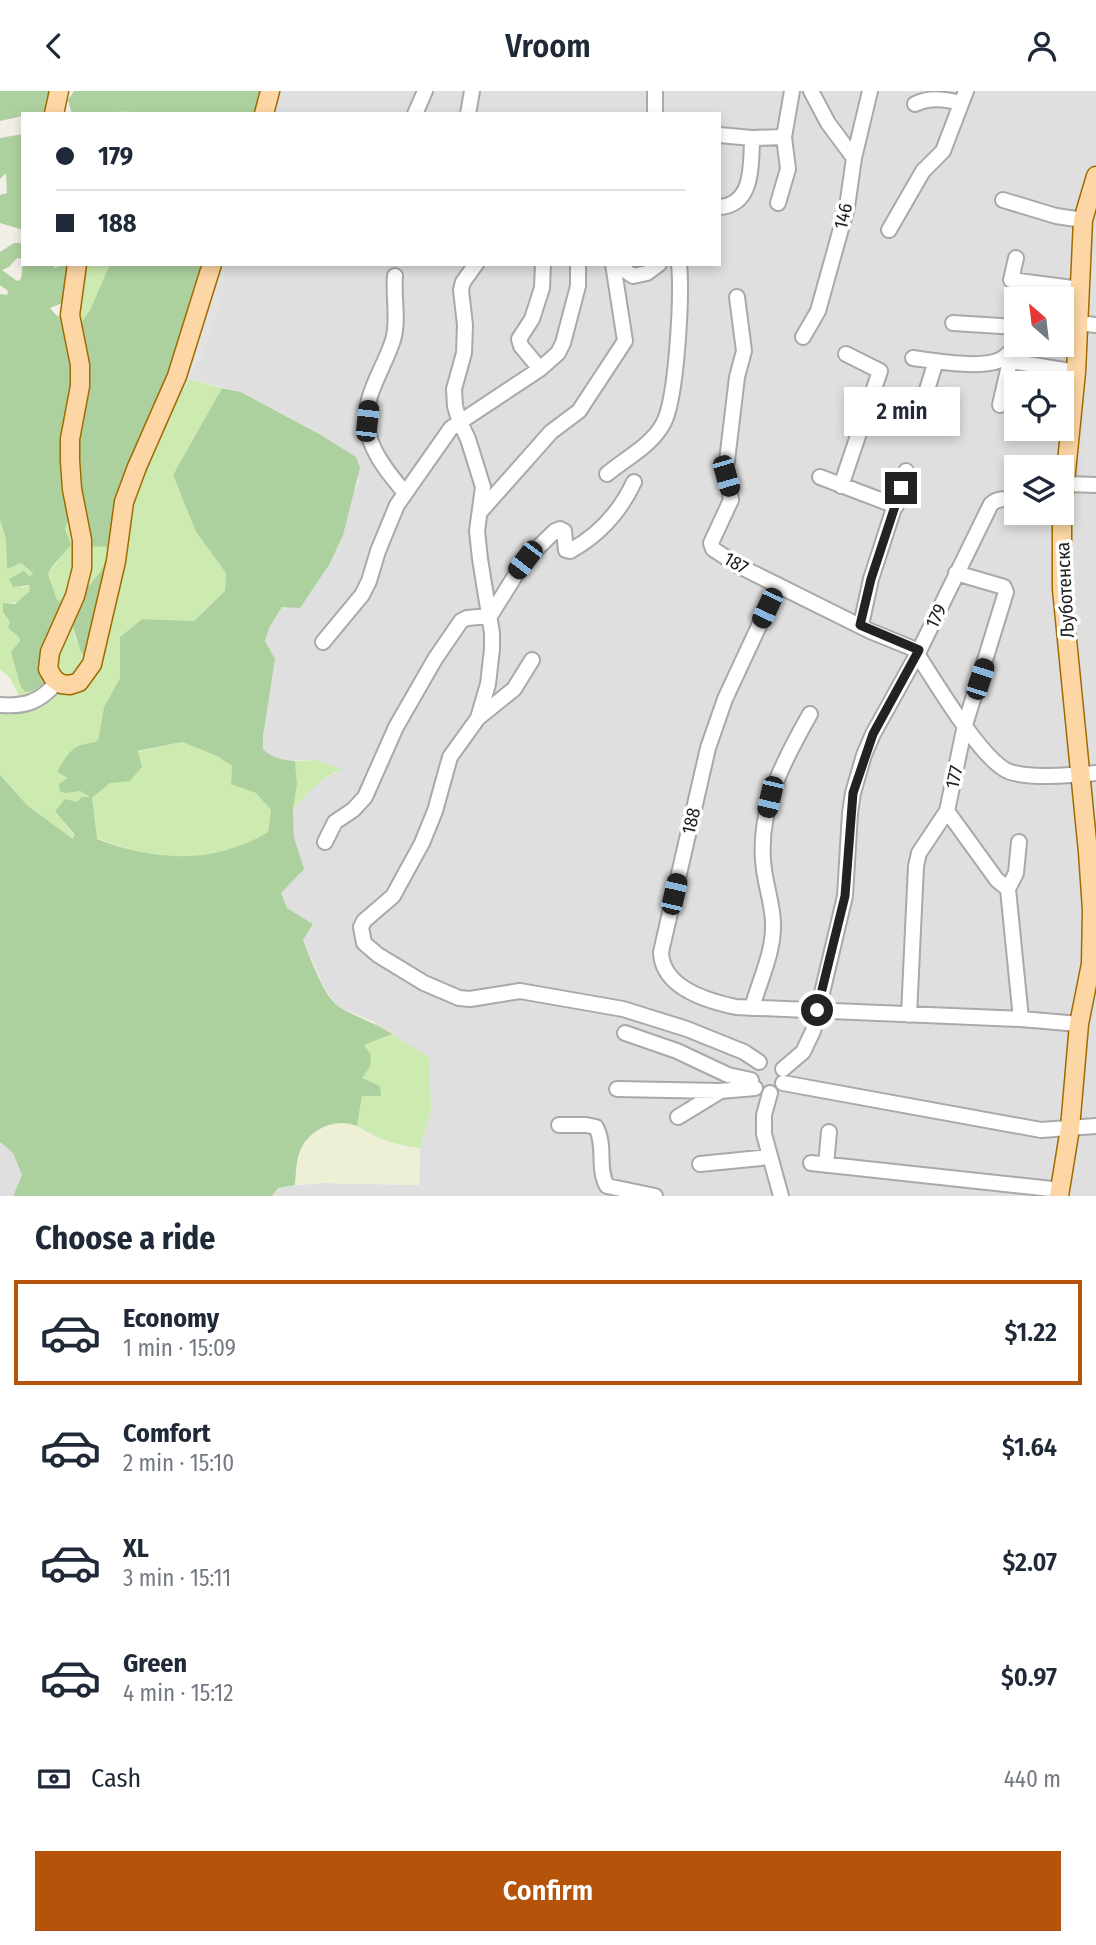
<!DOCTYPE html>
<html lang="en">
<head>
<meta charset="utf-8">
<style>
	:root { --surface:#fff; --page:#f6f6f7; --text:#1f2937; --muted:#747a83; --line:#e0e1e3; --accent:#b45309 }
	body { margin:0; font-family:"Fira Sans Condensed",sans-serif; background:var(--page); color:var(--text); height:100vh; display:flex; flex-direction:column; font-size:26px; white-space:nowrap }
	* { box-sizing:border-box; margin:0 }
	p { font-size:23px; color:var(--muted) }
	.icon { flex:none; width:38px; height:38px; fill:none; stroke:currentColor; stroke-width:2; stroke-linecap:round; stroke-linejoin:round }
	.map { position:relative; height:1105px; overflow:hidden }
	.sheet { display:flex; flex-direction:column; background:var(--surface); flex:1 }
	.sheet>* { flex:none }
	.banner { position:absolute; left:21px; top:21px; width:700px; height:154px; border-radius:0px; box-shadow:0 4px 10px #0003; display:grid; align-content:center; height:154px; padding:0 35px; background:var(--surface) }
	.needle { width:46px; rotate:332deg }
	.controls { position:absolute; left:1004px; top:196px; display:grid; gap:14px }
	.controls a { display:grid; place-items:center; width:70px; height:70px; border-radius:0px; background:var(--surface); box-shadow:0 4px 10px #0003; font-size:35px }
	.end { position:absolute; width:32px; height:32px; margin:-16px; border:9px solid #222; background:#fff; box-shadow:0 0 0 4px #fff }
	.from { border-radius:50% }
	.bubble { position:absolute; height:49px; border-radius:0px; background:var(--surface); box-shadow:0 4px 10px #0003; font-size:23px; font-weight:600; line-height:49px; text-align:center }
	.car { position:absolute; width:21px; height:42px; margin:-21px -10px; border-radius:9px; box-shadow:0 0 5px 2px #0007; background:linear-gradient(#222 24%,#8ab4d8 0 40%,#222 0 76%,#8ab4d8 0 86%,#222 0) }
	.banner b { display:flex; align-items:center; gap:24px; height:66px; font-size:26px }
	.banner b+b { border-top:2px solid var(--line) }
	.banner i { width:18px; height:18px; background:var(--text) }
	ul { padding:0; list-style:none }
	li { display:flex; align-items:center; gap:21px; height:105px; margin:0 14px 10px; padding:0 21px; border:4px solid transparent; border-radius:0px }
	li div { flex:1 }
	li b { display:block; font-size:26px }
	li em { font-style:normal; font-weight:600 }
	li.current { border-color:var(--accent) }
	li>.icon { width:63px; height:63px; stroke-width:1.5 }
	h2 { padding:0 35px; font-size:32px; line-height:84px }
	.pay { display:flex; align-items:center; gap:18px; height:77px; padding:0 35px; font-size:26px }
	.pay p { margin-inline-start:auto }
	.button { display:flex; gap:14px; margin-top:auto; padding:14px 35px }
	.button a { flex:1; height:80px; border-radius:0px; background:var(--accent); color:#fff; font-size:28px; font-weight:600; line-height:80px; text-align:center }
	header { display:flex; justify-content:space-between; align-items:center; height:91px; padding:0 35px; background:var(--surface); font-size:32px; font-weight:600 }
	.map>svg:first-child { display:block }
	.residential { fill:#e0dfdf; fill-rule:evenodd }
	.farmland { fill:#eef0d5 }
	.grass { fill:#cdebb0 }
	.forest { fill:#add19e; fill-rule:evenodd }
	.parking { fill:#e2e2e2 }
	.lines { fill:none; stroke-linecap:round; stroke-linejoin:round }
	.minor-casing { stroke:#a9a9a9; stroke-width:18 }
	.major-casing { stroke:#a06b00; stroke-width:21 }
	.minor { stroke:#fff; stroke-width:14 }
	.major { stroke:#fcd6a4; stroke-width:18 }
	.route { stroke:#222; stroke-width:9 }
	.labels { text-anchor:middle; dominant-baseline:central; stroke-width:7; stroke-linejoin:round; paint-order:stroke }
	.street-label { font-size:19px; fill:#222; stroke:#fff }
</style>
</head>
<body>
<header><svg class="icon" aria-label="back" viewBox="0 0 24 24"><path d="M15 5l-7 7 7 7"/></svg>Vroom<svg class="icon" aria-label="person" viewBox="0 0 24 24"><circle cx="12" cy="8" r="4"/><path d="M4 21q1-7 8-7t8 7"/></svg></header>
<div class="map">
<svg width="1096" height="1105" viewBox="0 0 1096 1105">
	<rect width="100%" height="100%" fill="#f2efe9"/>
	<path class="residential" d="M270,0H1096V1105H272L278,1097L282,1096L321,1092L419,1094L420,1051L431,1019L374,931L336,915L323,894L303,849L313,833L287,817L281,802L303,778L294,746L293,718L316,693L342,678L316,669H281L270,664L263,658L265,550L269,537L352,405L359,389L319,343L242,301L177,285L212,173H719V23H264ZM1017,208H1062V254H1017ZM1017,292H1062V338H1017ZM1017,376H1062V422H1017Z
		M0,1051L13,1062L22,1084L13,1105H0Z"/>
	<path class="farmland" d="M335,1032H350L377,1047L402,1056L420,1057L419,1094L321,1092L295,1094L301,1058L312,1043Z"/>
	<path class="grass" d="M83,173H110L90,219L78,237L77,212Z
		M189,288L222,297L173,384L196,441L226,482L225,500L194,530L142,528L120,546V587L104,616L98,649L90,653L79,655L69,687L67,702L80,700L92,707L110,692L138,661L182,651L217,665L232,675L231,692L256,702L271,719L268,741C198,783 133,766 64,732L75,745L73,748L28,715L0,684V606L19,605L10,587L0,578V429L6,448L7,478L21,472L33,482L21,497L30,494V500C22,510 16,513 4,512L3,521L10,531L13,541L19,546L20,550L11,561L20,594L32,600L46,592L50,596H84L97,580L124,435L158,340Z
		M69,427L77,465L67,511L57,510L48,483L68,457L65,438Z
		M87,455H113L101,480L79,507Z
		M71,531L75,547L87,567L83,576L68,588L57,582L56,566Z
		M316,669L343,678C321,686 309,701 293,718L297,693L295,670Z
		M392,943L429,966L431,1019L420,1057C396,1055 378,1048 357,1035L362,1005H380L362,987L370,976L364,954Z"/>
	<path class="forest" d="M0,0H51L48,22L23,23V25L0,30Z
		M74,0H266L260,23H144C135,18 87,23 72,23L68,9Z
		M23,43V139L0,132V104L7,102L6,82L0,88V47Z
		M14,152H23V168L17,167L9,176L2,179L17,190L20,189C23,184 21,179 23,173H52L55,177L62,173H71L65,211L50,217L56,224L64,228L74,274L69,427L65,438L71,454L52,476L48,483L57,509L67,511L42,583L46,592L32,600L25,601L20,594L11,561L20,550L19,546L8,537L10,531L3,521V512L15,513L30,500L29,494L13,496L9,488L24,480L30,486L33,482L21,472L7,478L6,448L0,429V203L7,204L8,200L0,194V161Z
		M110,173H206L113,455L87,567L81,561L71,531L79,507L101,480L112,456L87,455L76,393L78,237L90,219Z
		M222,297L241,301L319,343L356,366L360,377L343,444L329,474L300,517L282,516L269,537L265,550L275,568L263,645V658C272,667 282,669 295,670L297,693L293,718L294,746L304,778L281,802L287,817L313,833L303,849C310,866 324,906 339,916C356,926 375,932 392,943L364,954L371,964L370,976L362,987L380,995L381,1005H362L357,1035C336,1026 309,1038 300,1060C296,1070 296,1083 295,1094L278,1097L272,1105H13L22,1084L13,1062L0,1051V684L28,715L73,748L75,744L55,720L65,708L77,711L82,706H90L80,700L67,702L60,701L59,693L68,687L57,681C63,671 69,658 81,654C87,652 92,653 98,649L104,616L120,587V546L142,528L194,530L225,500L226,482L196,441L173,384ZM182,651L217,665L232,675L231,693L256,702L271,719L268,741C214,774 154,770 97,748L92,707L110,692L130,690L142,676L138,660Z"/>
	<path class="parking" d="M216,173H223L224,198L213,235L200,270L158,340Z"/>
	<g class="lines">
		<g class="minor-casing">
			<path id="minor" d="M655,0V23
				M811,0L828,32L854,67
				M915,13C930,6 945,8 961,12
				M415,23L425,0
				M468,23L472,0
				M719,44L752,47L784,46
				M1003,109L1056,125L1083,129
				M778,112L788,78L784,46L792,0
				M719,116C754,114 751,73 752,47
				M889,139L923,80L943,60L966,0
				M1016,167L1011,189L1080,198
				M476,173L463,191L461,199L465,234L464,262L454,298L455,315L459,329L468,348L483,396L477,440L480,468L492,542V558L488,593L478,627L450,666L435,720L422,752L393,805L364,830L361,836L364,852L378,864L424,892L459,907L470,908L520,900L623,918L687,938L744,961L759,971
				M616,173L633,185L647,182L659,173
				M395,185C393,206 399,229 393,249C387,268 376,286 370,305C358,345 380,372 405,402
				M737,206L744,260L737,286L726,378L731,409L711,452L713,458L739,475L870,540L919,560
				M953,232L1017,236
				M1078,232L1096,234
				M803,246L818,220L847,116L854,67L870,0
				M913,267C935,270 980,278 1000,269C1006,266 1012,259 1017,254
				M540,278L521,255L519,248L532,228L542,197L543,173
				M1000,314L1010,270L1076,281
				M919,324L936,270
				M607,383C626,367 651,355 663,333C677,309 682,203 679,173
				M820,386L896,415
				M1066,393L1096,394
				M841,395L880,280L846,263
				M480,421L551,341L579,320L625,250L613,173
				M778,494L725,608L708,657L661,861C662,897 707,910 736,916L1021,928L1079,933
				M861,534L871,488L906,380
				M323,551L362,504L369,490L378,460L397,414L451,337L540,278L558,262L563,252L578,195V173
				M917,563C935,590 983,672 1010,681C1033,688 1072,684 1096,682
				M0,614C25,616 40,611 57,591
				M478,627L514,598L532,569
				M947,720L997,789L1008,798
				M325,751L335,731L353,719L365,706L396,636L435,568L461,530L467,527L490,525L525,469L555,440L560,438L564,440L566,459L570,460C599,444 620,421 634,391
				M1019,751L1016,782L1008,798L1021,928
				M752,917C759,891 774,861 773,833C773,812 764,791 763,769C759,715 784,669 810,623
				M909,924L916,775L919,762L947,720L965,634L1006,501L1004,496L956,482
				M625,942L677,960L728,984L751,989
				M783,978L803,961L813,940L845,805L850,722L853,702L864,664L873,643L919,560L991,413C999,406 1006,408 1017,410
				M783,992L1041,1039L1096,1035
				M617,998L720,1000L755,997
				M770,1002L764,1024V1043L781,1105
				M678,1026L719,1001
				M559,1034H586L596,1036C606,1055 597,1078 607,1095L655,1105
				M811,1072L1061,1099
				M700,1073L770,1066
				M826,1074L829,1041"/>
		</g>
		<g class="major-casing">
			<path id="major" d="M54,23L59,0
				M264,23L270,0
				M77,173L70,224L80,274V295L70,348V370L72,398L82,449V477L75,505L50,561L48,578L54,588L61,593L70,594L79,591L92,573L116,470L124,411L137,376L177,285L212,173
				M1059,1105L1070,1037L1079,933L1091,873L1092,819L1088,761L1062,498V421L1076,281L1083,129L1096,85"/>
		</g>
		<use href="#minor" class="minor"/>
		<use href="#major" class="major"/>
	</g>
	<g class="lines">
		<path class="route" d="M817,919L845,805L853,702L873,643L919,559L860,534L871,488L901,397"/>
	</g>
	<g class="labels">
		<g class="street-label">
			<text transform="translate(843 125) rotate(-77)">146</text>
			<text transform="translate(736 472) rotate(30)">187</text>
			<text transform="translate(1065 499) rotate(-93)">Љуботенска</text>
			<text transform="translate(936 525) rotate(-64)">179</text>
			<text transform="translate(954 686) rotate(-78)">177</text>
			<text transform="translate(691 730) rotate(-77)">188</text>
		</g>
	</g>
</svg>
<div class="controls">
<a><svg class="needle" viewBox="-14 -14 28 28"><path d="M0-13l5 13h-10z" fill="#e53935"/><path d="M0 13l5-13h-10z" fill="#747a83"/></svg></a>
<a><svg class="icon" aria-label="locate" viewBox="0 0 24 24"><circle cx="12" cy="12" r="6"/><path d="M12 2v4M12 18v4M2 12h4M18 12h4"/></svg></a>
<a><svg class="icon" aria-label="layers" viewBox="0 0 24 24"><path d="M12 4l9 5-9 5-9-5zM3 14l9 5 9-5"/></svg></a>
</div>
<i class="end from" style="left:817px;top:919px"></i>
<i class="end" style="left:901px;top:397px"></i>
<div class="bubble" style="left:844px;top:296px;width:116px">2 min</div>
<i class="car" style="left:367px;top:330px;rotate:6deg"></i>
<i class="car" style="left:726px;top:385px;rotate:164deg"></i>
<i class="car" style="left:525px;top:469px;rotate:217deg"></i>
<i class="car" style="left:767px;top:517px;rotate:205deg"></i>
<i class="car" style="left:980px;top:588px;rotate:18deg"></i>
<i class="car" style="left:770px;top:706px;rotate:193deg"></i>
<i class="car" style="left:674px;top:803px;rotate:13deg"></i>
<div class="banner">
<b><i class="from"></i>179</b>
<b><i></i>188</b>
</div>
</div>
<section class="sheet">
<h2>Choose a ride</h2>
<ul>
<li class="current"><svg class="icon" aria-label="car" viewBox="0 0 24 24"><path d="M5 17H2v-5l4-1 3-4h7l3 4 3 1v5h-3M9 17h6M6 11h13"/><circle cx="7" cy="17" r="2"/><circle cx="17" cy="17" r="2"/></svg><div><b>Economy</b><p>1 min · 15:09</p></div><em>$1.22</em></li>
<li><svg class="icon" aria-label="car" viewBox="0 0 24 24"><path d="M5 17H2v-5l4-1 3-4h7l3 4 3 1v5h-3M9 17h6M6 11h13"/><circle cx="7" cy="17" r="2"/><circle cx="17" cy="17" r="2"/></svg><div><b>Comfort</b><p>2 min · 15:10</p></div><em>$1.64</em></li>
<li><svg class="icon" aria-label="car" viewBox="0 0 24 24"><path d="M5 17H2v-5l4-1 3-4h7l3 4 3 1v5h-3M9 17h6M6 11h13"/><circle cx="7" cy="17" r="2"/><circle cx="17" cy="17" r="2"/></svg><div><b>XL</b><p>3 min · 15:11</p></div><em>$2.07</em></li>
<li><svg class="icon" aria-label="car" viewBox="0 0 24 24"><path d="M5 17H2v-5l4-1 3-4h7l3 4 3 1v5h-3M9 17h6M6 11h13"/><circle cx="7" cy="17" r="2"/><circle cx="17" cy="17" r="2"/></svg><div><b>Green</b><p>4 min · 15:12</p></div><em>$0.97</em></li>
</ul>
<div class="pay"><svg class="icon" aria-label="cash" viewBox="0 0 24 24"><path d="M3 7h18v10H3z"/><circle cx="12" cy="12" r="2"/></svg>Cash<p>440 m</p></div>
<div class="button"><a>Confirm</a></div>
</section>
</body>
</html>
